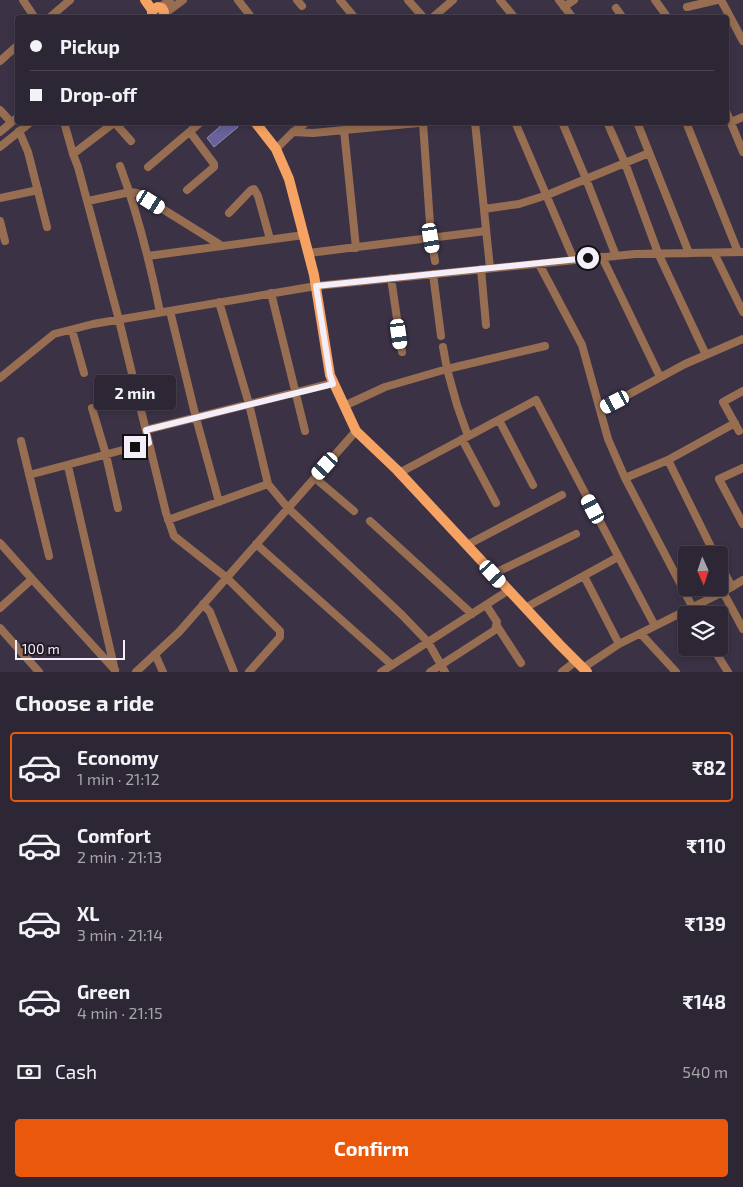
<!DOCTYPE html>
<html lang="en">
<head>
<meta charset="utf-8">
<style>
	:root { --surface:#2d2634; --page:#393240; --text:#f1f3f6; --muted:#a7a5ac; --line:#48434f; --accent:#ea580c }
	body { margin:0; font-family:"Exo 2",sans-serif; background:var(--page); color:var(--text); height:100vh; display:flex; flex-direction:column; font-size:19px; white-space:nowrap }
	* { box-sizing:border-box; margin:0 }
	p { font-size:16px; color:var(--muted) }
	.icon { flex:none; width:28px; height:28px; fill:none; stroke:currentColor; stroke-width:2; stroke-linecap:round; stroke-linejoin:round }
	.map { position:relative; height:672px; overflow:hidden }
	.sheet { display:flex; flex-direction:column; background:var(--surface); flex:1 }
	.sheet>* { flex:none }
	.top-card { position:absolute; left:15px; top:15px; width:714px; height:110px; border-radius:5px; box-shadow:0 2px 8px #0003,0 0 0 1px var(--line); display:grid; align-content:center; height:110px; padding:0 15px; background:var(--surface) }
	.needle { width:32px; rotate:177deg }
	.fabs { position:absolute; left:678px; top:546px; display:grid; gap:10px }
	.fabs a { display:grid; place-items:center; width:50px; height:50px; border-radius:5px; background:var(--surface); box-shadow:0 2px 8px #0003,0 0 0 1px var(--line); font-size:25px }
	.scale { position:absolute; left:15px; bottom:12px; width:110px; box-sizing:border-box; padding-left:5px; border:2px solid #f4eefb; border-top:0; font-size:14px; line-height:18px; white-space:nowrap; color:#f4eefb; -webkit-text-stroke:4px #211c25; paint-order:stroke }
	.end { position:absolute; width:22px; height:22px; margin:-11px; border:6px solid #f4eefb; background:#111; box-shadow:0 0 0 2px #111 }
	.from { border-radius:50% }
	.bubble { position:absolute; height:35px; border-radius:5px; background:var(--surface); box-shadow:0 2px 8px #0003,0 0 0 1px var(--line); font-size:16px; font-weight:700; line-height:35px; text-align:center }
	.car { position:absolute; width:15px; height:30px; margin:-15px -8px; border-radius:6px; box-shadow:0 0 4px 1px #0007; background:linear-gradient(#fff 24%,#345 0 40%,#fff 0 76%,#345 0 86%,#fff 0) }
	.top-card b { display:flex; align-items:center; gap:18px; height:48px; font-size:19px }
	.top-card b+b { border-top:1px solid var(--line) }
	.top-card i { width:12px; height:12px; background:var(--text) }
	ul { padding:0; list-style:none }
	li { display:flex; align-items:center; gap:15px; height:70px; margin:0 10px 8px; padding:0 5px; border:2px solid transparent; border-radius:5px }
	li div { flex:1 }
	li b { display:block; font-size:19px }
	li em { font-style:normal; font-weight:700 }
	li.selected { border-color:var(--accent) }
	li>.icon { width:45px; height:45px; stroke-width:1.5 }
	h2 { padding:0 15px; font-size:22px; line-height:60px }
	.pay { display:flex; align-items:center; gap:12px; height:55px; padding:0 15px; font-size:19px }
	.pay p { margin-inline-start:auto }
	.cta { display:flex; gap:10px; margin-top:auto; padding:10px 15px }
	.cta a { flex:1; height:58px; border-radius:5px; background:var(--accent); color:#fff; font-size:20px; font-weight:700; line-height:58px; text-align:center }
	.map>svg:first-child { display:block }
	.building { fill:#69629c; stroke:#8e8da6 }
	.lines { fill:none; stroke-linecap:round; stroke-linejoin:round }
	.minor { stroke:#976e51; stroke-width:8 }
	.major { stroke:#f6a263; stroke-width:10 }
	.route { stroke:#f4eefb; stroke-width:6 }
</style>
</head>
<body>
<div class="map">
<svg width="743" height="672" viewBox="0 0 743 672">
	<rect width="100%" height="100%" fill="#3c3246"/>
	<path class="building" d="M225,122H235L238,127L214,147L207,138Z"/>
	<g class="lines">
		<path class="minor" d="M23,0L35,18
			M238,0L252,18
			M297,0L302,6
			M340,0L355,18
			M408,0L424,18
			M500,0L515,18
			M559,0L573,18
			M655,0L668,18
			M721,0L743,41
			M160,7L170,0
			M564,7L574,0
			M687,7L717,0
			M616,8L623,18
			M164,14L183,0
			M49,18L70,0
			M432,18L453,0
			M0,61L18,45
			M0,110L11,122
			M726,111L743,152
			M64,122L73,154L78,167L119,320L166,513L174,536L227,578L280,631V637L249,672
			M475,122L490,268
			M515,122L574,260
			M562,122L586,179L616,256
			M607,122L625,163L658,253L706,355
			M637,122L689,253
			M686,122L738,252
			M731,122L743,117
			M115,123L131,141
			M423,123L431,238L435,261
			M344,130L356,248
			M19,131L28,152L47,227
			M0,132L18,117
			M293,132L313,133L429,122
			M0,147L31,122
			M276,149L293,132L307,122
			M73,154L115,122
			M120,166C138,214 150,263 160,312
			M148,167L201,122
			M187,190L214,167V164L190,132
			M0,198L38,190
			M88,201L130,192L137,193L222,246
			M484,209L519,204L547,195L649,153
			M229,213L251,190L254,189L258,196L270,239
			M0,221L5,241
			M309,253L486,231
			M714,253L743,312
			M148,256L304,235
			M602,257L660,377
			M539,264L582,345L608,439L625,478L693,608
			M481,269L486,325
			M433,274L441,336
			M391,278L402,352
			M271,293L305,431
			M219,302L249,404L268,484
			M170,311L196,418L219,502
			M72,330L84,373
			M443,347L447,369L545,346
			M0,378L54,334L93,324L316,286L635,254L743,252
			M344,406L385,387L447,369L457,405L468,436
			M92,408L106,455L118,508
			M600,410L685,364L743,339
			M499,420L533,485
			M146,430L333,383
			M739,431L723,402L743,391
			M462,439L496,503
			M21,441L49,556
			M668,460L715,555
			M68,466L115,671
			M743,468L719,479L743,524
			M399,473L536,400L655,626
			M29,475L149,443
			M315,478L354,511
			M625,478L668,460L735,423
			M168,520L268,484L288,508L402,615L428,642L445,672
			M370,521L472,614
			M0,543L32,579
			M256,544L392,665
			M467,545L562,495
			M719,562L732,587
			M493,574L576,534
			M584,576L619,644
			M723,592L743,629
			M203,604L210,612L234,672
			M0,608L32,579L115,670
			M525,608L618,557
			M497,626L521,663
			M0,628L39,672
			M641,634L676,672
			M713,648L728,672
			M155,654L163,672
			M583,668L619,644L723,592L743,580
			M136,672L179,632L356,431
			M381,672L509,590
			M430,672L495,630L497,622L486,605
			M562,672L576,661"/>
		<path class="major" d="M145,0L152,10
			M153,18L152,14V10L158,7L162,8L164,12L163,18
			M255,122L276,149L289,179L314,275L330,375L356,431L397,470L559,644L587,672"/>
	</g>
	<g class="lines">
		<path class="route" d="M135,447L149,443L146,430L333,384L330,375L316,286L588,258"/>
	</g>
</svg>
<div class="fabs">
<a><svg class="needle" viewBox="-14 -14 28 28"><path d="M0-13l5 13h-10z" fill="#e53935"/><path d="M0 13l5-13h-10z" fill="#a7a5ac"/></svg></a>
<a><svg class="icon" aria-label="layers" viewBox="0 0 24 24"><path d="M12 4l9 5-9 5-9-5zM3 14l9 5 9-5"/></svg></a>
</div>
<div class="scale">100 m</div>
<i class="end from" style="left:588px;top:258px"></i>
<i class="end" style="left:135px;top:447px"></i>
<div class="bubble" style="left:94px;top:375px;width:82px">2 min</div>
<i class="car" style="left:151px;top:202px;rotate:122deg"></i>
<i class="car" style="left:431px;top:238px;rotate:171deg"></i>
<i class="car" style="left:399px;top:334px;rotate:172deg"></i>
<i class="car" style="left:615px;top:402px;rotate:242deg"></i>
<i class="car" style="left:325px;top:466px;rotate:222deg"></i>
<i class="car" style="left:593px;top:509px;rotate:332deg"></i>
<i class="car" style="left:493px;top:574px;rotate:138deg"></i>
<div class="top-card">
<b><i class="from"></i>Pickup</b>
<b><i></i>Drop-off</b>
</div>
</div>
<section class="sheet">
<h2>Choose a ride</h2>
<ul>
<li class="selected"><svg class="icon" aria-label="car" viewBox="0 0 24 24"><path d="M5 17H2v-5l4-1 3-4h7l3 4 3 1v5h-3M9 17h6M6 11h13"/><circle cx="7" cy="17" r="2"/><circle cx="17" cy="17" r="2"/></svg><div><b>Economy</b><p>1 min · 21:12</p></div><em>₹82</em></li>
<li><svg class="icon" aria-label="car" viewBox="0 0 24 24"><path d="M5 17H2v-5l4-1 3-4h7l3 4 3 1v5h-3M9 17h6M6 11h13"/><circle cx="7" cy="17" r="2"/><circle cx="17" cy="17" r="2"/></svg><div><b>Comfort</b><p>2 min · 21:13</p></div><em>₹110</em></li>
<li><svg class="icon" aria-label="car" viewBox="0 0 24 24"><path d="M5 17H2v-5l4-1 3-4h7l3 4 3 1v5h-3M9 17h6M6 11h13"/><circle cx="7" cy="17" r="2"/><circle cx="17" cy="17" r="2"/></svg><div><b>XL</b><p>3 min · 21:14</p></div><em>₹139</em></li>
<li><svg class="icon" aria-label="car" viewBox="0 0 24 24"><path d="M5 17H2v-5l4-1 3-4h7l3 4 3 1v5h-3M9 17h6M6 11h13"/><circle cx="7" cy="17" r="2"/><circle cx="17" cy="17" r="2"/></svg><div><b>Green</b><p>4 min · 21:15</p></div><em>₹148</em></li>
</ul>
<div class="pay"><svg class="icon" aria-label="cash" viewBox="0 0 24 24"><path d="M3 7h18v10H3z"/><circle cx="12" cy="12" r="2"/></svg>Cash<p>540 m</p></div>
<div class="cta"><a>Confirm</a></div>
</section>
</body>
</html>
